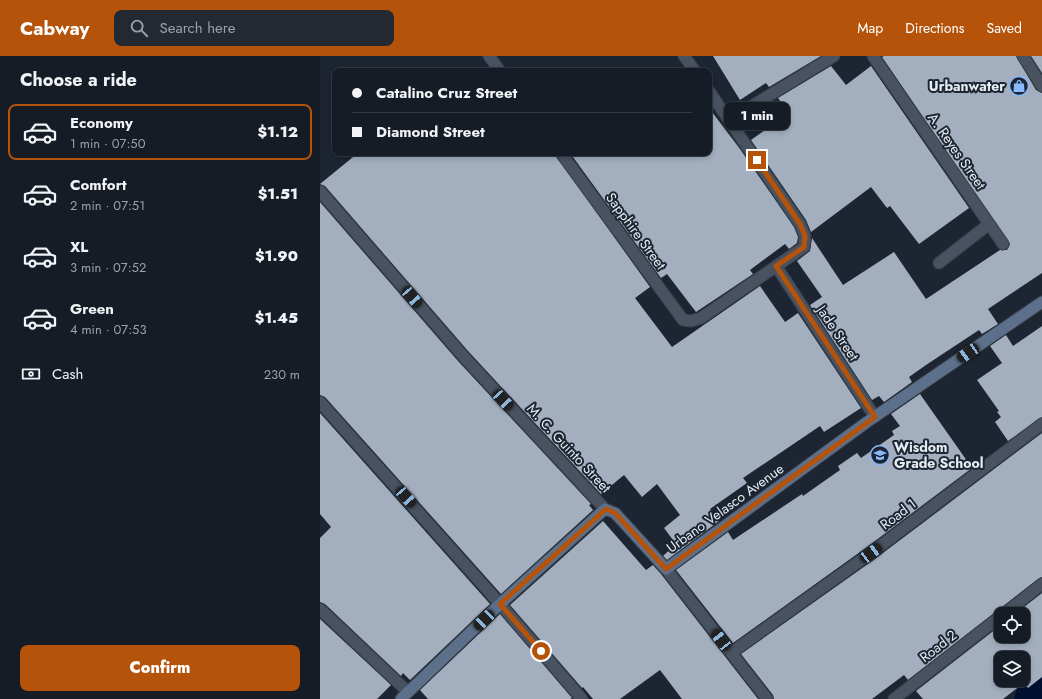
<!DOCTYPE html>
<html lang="en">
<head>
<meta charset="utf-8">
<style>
	:root { --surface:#151c25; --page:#222932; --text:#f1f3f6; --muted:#9da1a7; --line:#343a42; --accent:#b45309 }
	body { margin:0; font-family:Jost,sans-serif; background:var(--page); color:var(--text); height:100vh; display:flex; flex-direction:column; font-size:15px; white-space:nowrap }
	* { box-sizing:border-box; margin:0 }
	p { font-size:13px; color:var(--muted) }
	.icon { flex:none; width:22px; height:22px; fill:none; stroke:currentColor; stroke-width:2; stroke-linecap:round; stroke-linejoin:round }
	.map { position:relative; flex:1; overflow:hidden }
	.panel { display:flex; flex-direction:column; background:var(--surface); width:320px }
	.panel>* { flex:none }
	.guide { position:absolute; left:12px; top:12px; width:380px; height:88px; border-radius:8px; box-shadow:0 2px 6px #0003,0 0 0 1px var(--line); display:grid; align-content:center; height:88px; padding:0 20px; background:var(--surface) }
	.tools { position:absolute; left:674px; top:551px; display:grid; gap:8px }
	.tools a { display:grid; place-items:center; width:36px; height:36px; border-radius:8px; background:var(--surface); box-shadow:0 2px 6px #0003,0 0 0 1px var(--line); font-size:20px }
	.end { position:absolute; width:18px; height:18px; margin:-9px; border:5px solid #b45309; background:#fff; box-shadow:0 0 0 2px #fff }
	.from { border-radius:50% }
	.bubble { position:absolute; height:28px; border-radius:8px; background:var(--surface); box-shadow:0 2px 6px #0003,0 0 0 1px var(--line); font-size:13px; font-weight:800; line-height:28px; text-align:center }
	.car { position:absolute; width:12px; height:24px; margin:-12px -6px; border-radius:5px; box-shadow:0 0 3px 1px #0007; background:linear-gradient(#222 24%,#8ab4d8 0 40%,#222 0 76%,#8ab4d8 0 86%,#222 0) }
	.guide b { display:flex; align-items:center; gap:14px; height:38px; font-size:15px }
	.guide b+b { border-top:1px solid var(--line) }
	.guide i { width:10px; height:10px; background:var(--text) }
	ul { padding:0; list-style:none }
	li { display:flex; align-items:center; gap:12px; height:56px; margin:0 8px 6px; padding:0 12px; border:2px solid transparent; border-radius:8px }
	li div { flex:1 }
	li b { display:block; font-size:15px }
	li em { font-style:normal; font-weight:800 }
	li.active { border-color:var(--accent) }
	li>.icon { width:36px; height:36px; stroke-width:1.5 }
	h2 { padding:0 20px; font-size:18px; line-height:48px }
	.pay { display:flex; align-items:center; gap:10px; height:44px; padding:0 20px; font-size:15px }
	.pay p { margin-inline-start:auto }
	.button { display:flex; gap:8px; margin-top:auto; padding:8px 20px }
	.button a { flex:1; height:46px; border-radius:8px; background:var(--accent); color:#fff; font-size:16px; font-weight:800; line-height:46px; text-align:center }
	header { display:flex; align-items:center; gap:24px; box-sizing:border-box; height:56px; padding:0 20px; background:var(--accent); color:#fff }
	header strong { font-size:19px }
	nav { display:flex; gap:22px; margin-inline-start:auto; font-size:14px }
	.search { width:280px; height:36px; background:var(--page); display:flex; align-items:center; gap:10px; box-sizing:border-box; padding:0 14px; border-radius:8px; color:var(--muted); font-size:15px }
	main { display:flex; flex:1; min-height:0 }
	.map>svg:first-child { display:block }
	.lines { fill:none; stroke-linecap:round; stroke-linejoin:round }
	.river { stroke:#001031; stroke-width:43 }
	.building { fill:#a3aebf; fill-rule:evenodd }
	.service-casing { stroke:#373f49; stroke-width:13 }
	.minor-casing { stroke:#373f49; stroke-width:13 }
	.secondary-casing { stroke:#373f49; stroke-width:13 }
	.service { stroke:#485260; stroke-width:11 }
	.minor { stroke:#485260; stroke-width:11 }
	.secondary { stroke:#5d708b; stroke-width:11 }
	.route { stroke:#b45309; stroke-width:5 }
	.labels { text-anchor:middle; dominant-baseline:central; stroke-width:4; stroke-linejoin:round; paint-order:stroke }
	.poi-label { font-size:14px; font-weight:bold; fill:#e5ebf3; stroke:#1c2531; text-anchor:end }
	.street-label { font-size:14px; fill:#e5ebf3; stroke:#1c2531 }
</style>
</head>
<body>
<header>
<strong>Cabway</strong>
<div class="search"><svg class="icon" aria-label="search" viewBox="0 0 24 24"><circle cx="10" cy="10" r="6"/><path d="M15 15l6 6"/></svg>Search here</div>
<nav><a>Map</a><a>Directions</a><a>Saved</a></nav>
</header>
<main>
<section class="panel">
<h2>Choose a ride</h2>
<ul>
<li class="active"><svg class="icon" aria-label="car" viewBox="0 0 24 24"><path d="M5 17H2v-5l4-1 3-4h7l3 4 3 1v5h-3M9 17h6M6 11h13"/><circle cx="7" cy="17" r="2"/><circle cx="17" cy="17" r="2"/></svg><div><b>Economy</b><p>1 min · 07:50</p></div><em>$1.12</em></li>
<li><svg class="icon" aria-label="car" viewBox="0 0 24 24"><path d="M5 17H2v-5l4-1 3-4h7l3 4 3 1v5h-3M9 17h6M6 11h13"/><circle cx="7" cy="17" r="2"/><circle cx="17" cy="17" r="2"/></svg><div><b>Comfort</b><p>2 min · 07:51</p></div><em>$1.51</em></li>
<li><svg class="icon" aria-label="car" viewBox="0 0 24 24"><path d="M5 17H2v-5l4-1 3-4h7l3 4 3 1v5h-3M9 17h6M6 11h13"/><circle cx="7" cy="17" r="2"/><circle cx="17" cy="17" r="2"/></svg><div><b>XL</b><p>3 min · 07:52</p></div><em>$1.90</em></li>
<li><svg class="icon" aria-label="car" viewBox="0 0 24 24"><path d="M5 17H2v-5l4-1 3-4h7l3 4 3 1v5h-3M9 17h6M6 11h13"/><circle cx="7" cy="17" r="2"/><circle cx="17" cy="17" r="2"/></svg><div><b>Green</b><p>4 min · 07:53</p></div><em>$1.45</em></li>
</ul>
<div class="pay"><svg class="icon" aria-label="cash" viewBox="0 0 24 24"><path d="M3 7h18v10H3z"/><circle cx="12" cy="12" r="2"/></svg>Cash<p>230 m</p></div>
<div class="button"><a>Confirm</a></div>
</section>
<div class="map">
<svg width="722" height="643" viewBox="0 0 722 643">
	<rect width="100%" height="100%" fill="#1c2531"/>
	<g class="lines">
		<path class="river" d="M716,643L722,639"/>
	</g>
	<path class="building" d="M393,0H501L449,31L446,27L420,44Z
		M564,0H696L716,34L722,37V217L668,253L678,268L662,278L659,274L606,309L589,321L592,326L564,346L559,340L552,344L490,249L502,241L477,205L490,195L492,182L523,229L574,196L606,243L680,194H687L690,188L562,1Z
		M711,0H722V17Z
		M511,10L526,29L551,10L649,152L599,188L570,150L567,152L551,131L491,176L486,164L431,84L469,57L458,42Z
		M389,52L420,93L474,171L478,181L477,187L469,193L465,188L430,214L433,218L376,256L347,218L341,222L250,97H389Z
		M38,97H234L330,231L315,242L352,291L440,230L465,266L478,257L541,352L504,376L500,370L423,422L427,427L390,453L399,465L347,504L343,500L356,488L344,472L360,459L337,428L322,441L304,419L281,438L148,295L5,130L0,128Z
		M0,146L138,305L271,448L269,449L273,454L181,538L5,341L0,339Z
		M722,270V361L688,385L675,366L681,361L677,356L679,355L657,324L682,307L670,290L686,279L693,290Z
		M600,338L652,412L547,491L413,587L356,514L408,476L413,484L482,438L483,440L520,414L518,410L537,397L541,402L574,379L572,375L580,370L571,358Z
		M0,357L170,548L90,624L83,617L81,620L5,548L0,546V482L11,471L0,458Z
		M722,377V521L718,523L588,624L584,619L552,643H454L453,639L421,598L555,503Z
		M283,465L326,514L333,509L341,518L438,643H362L340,614L300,643H273L263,631L262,632L190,549Z
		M722,537V621L708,632L704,627L683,643H603L596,635L681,569V580H703V558H695ZM681,602H703V624H681Z
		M180,558L252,642L250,643H108L100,634Z
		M0,563L71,629L57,643H0Z"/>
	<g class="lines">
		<g class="service-casing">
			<path id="service" d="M619,207L669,168"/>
		</g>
		<g class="minor-casing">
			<path id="minor" d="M169,0L180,15
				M364,0L375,15
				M553,0L683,188
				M703,0L722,30
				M409,64L514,0
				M241,97L363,264L371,265L381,262L484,191L485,180L480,168L389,35
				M0,135L143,300L285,453
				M456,210L555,361
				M0,346L180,548L262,643
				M346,513L447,643
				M0,553L88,636
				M684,558L722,528
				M411,597L551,497L722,368
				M574,643L681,560"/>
		</g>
		<g class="secondary-casing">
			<path id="secondary" d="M81,643L180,548L285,453L295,457L346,513L547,366L722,246"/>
		</g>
		<use href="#service" class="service"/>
		<use href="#minor" class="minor"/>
		<use href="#secondary" class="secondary"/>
	</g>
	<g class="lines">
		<path class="route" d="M221,595L180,548L286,453L295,457L346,513L555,361L456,210L484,191L485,180L480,168L437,104"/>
	</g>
	<defs>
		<g id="shop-ring" transform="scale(1)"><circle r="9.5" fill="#1c2531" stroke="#8abafc" stroke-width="1.5"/><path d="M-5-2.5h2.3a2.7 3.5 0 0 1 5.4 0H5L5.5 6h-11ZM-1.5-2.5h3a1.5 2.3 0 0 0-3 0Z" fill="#8abafc"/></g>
		<g id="school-ring" transform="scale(1)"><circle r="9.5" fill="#1c2531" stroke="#8abafc" stroke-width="1.5"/><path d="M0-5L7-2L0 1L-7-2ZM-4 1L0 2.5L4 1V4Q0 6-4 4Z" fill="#8abafc"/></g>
	</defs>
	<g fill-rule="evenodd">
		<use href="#shop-ring" x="699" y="30"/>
		<use href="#school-ring" x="560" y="399"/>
	</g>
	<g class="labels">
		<g class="poi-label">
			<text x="685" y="30">Urbanwater</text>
			<text x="574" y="391" text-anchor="start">Wisdom<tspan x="574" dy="16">Grade School</tspan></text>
		</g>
		<g class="street-label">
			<text transform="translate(637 95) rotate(55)">A. Reyes Street</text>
			<text transform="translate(316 175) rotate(54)">Sapphire Street</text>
			<text transform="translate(518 277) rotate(56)">Jade Street</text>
			<text transform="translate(249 392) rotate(47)">M. C. Guinto Street</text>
			<text transform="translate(405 452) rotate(-36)">Urbano Velasco Avenue</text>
			<text transform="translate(578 458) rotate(-37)">Road 1</text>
			<text transform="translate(618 590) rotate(-38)">Road 2</text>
		</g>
	</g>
</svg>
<div class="tools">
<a><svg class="icon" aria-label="locate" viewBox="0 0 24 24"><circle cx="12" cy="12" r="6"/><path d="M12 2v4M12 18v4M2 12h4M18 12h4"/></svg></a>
<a><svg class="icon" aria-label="layers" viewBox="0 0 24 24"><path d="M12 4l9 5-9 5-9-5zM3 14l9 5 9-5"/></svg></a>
</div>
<i class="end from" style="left:221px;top:595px"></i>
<i class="end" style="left:437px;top:104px"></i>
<div class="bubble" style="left:404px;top:46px;width:66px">1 min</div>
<i class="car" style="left:92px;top:241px;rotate:139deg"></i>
<i class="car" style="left:648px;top:297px;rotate:235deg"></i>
<i class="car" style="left:183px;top:344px;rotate:137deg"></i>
<i class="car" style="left:86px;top:441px;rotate:138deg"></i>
<i class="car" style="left:551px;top:497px;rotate:53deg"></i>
<i class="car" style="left:164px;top:564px;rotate:226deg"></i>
<i class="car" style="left:401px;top:584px;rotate:322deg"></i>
<div class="guide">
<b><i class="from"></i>Catalino Cruz Street</b>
<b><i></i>Diamond Street</b>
</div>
</div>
</main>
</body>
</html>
